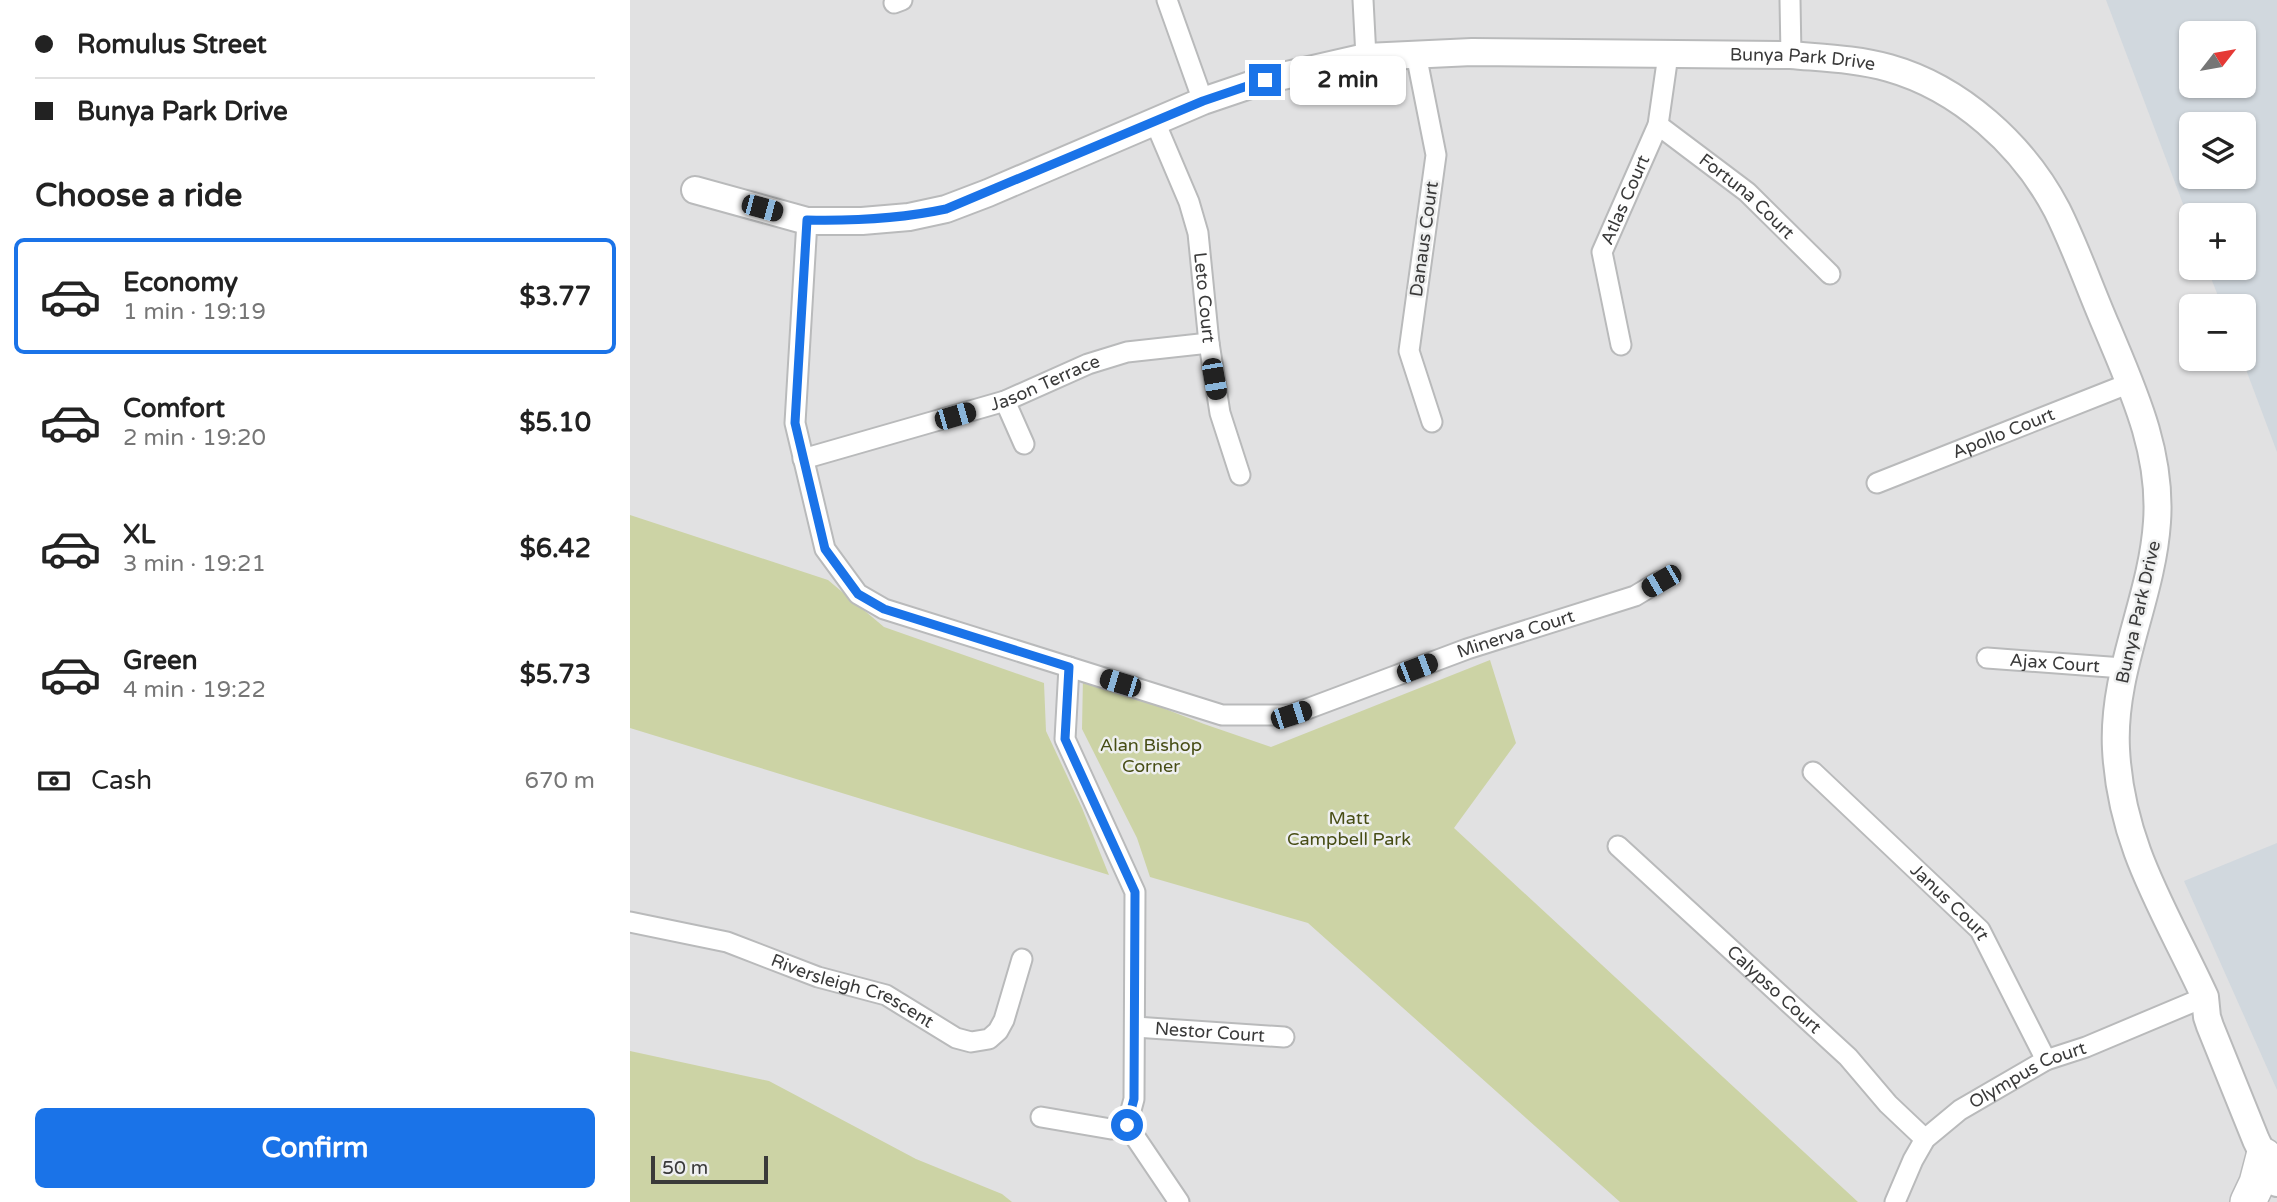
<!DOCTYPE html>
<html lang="en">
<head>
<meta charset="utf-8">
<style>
	:root { --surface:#fff; --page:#f6f6f6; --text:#222; --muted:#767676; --line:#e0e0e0; --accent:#1a73e8 }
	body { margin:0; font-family:"Varela Round",sans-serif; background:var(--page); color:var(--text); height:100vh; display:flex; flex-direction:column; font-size:26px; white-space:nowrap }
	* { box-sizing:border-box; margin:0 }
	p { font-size:23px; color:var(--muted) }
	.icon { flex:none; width:38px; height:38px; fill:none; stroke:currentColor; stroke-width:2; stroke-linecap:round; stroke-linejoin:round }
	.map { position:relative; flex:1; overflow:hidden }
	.sheet { display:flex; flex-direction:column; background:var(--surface); width:630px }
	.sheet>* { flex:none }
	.guide { display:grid; align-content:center; height:154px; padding:0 35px; background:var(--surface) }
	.needle { width:46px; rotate:59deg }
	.fabs { position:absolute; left:1549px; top:21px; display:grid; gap:14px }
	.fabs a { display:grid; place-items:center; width:77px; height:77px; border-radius:10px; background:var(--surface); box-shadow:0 2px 5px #0004; font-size:35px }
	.scale { position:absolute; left:21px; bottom:18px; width:117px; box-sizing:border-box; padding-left:7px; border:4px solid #3a3a3a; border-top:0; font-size:19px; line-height:24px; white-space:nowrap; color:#3a3a3a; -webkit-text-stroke:5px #eeefef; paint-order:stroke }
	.end { position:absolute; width:32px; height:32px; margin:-16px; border:9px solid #1a73e8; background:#fff; box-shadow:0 0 0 4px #fff }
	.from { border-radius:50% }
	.bubble { position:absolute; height:49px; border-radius:10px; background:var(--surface); box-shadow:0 2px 5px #0004; font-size:23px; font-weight:700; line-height:49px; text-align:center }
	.car { position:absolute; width:21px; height:42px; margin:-21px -10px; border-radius:9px; box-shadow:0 0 5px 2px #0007; background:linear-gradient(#222 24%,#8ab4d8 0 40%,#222 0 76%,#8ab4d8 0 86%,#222 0) }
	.guide b { display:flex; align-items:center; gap:24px; height:66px; font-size:26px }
	.guide b+b { border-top:2px solid var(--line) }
	.guide i { width:18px; height:18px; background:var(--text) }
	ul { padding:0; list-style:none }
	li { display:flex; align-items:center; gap:21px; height:116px; margin:0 14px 10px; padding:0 21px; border:4px solid transparent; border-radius:10px }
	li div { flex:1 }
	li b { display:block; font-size:26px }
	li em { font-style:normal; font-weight:700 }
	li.current { border-color:var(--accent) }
	li>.icon { width:63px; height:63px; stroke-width:1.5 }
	h2 { padding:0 35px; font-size:32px; line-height:84px }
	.pay { display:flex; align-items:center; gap:18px; height:77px; padding:0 35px; font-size:26px }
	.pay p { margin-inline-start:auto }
	.cta { display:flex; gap:14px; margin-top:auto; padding:14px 35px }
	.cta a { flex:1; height:80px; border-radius:10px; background:var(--accent); color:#fff; font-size:28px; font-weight:700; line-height:80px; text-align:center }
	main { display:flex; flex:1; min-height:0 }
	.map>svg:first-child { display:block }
	.built { fill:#d1d8de; fill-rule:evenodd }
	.green { fill:#ccd3a5 }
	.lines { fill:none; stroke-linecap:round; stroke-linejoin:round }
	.street-casing { stroke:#b9babb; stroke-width:23 }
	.secondary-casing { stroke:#b9babb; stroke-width:30 }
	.highway-casing { stroke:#b9babb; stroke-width:38 }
	.street { stroke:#fff; stroke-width:19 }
	.secondary { stroke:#fff; stroke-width:26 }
	.highway { stroke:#fff; stroke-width:35 }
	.route { stroke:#1a73e8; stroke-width:9 }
	.labels { text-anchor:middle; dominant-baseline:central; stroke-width:5; stroke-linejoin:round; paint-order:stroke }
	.street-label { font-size:18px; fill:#3a3a3a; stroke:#eeefef }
	.park-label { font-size:18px; fill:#474d15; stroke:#eeefef }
</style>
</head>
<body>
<main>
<section class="sheet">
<div class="guide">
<b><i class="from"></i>Romulus Street</b>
<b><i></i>Bunya Park Drive</b>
</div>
<h2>Choose a ride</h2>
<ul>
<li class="current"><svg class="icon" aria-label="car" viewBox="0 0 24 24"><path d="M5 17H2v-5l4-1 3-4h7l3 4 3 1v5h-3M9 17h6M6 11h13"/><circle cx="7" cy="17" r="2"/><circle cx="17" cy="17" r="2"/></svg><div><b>Economy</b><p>1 min · 19:19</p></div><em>$3.77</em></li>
<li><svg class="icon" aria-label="car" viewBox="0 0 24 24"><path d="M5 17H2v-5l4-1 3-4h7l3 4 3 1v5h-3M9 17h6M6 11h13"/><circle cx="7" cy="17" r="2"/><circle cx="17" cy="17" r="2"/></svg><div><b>Comfort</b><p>2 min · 19:20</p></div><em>$5.10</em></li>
<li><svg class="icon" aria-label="car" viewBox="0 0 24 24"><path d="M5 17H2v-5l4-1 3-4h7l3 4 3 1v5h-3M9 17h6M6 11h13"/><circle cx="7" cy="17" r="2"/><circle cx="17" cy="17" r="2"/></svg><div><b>XL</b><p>3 min · 19:21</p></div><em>$6.42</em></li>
<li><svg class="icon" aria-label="car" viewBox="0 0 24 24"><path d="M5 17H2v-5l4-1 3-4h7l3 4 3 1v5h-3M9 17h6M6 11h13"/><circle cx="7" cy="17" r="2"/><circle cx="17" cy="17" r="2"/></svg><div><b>Green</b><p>4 min · 19:22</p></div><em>$5.73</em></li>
</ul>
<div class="pay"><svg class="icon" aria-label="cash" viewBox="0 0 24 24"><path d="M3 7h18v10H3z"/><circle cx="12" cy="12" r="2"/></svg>Cash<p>670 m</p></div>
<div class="cta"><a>Confirm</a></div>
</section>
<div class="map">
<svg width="1647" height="1202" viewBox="0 0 1647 1202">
	<rect width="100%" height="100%" fill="#e1e1e2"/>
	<path class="built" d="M1476,0H1647V452L1612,359H1614V306H1592L1577,268H1614V215H1561V225ZM1561,33H1614V86H1561ZM1561,124H1614V177H1561Z
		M1647,843V1090L1554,881Z"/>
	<path class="green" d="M0,515L198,580L254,627L414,683L416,731L452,808L479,875L0,728Z
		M860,660L886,743L824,828L1228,1202H990L678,923L520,877L507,838L452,729L453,677L574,724L641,747Z
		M0,1051L139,1081L286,1159L372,1194L382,1202H0Z"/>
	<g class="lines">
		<g class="street-casing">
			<g id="street">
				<path d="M537,0L573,101"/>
				<path d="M733,0L736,57"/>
				<path d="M1160,0L1161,55"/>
				<path d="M264,3L272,0"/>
				<path d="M786,54L806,155L779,351L802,422"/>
				<path id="s1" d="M525,122L559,202L568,233L579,343L590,413L610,475"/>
				<path id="s2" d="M1028,125L1117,192L1200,274"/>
				<path id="s3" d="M177,221L165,423L195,549L228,594L254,609L592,715H661L837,649L1005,596L1030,581"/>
				<path id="s4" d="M991,345L972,252L1028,125L1038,55"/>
				<path d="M375,401L394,444"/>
				<path id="s5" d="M173,459L375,401L458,364L497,352L579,343"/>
				<path id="s6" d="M1247,483L1500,383"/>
				<path id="s7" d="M1357,658L1493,668"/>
				<path id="s8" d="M1183,772L1350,930L1416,1060"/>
				<path id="s9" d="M988,846L1218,1057L1258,1104L1295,1139"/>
				<path id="s10" d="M0,922L97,942L188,977L256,995L326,1038L341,1042L359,1039L368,1031L374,1020L392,959"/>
				<path id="s11" d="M505,1027L654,1037"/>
				<path d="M411,1117L481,1129L497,1125L504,1099L505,892L435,739L439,667"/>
				<path d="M497,1125L549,1202"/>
				<path id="s12" d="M1265,1202L1283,1160L1295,1139L1330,1110L1416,1060L1456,1047L1575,997"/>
			</g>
		</g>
		<g class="secondary-casing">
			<g id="secondary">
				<path id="s13" d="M65,190L177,221H232L279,217L316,209L358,193L573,101L635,80L736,57L842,52L1161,55C1194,58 1227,59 1259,68C1330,88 1393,145 1427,210C1446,248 1460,289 1477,328C1503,390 1532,452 1527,522C1522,599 1482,670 1486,749C1491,847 1536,912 1575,997L1577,1017L1580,1026L1626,1140L1647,1183"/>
			</g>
		</g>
		<g class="highway-casing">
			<path id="highway" d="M1618,1202L1627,1183L1634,1156"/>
		</g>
		<use href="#street" class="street"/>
		<use href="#secondary" class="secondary"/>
		<use href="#highway" class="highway"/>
	</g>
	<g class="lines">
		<path class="route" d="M497,1125L504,1099L505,892L435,739L439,667L254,609L228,594L195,549L165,423L177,220C225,221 269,219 316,209L573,101L635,80"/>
	</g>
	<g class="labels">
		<g class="street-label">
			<text stroke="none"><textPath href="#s13" startOffset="1141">Bunya Park Drive</textPath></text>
			<text stroke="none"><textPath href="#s2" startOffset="114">Fortuna Court</textPath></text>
			<text stroke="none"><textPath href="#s4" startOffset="152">Atlas Court</textPath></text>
			<text transform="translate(794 239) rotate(-82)">Danaus Court</text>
			<text stroke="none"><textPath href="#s1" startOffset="184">Leto Court</textPath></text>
			<text stroke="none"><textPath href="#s5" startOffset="254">Jason Terrace</textPath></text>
			<text stroke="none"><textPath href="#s6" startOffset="136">Apollo Court</textPath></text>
			<text transform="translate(1508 612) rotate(-77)">Bunya Park Drive</text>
			<text stroke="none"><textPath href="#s3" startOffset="1080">Minerva Court</textPath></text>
			<text stroke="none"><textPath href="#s7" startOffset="68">Ajax Court</textPath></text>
			<text stroke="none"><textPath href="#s8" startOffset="189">Janus Court</textPath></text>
			<text stroke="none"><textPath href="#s9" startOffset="212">Calypso Court</textPath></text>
			<text stroke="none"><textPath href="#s10" startOffset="234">Riversleigh Crescent</textPath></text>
			<text stroke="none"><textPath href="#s11" startOffset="75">Nestor Court</textPath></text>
			<text stroke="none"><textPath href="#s12" startOffset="192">Olympus Court</textPath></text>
		</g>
		<g class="park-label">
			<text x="521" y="745">Alan Bishop<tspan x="521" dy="21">Corner</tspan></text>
			<text x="719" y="818">Matt<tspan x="719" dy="21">Campbell Park</tspan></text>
		</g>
	</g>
</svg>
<div class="fabs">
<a><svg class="needle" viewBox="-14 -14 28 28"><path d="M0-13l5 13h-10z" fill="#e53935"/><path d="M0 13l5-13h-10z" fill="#767676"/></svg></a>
<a><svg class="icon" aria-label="layers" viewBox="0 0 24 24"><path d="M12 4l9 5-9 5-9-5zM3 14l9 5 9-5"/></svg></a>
<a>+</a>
<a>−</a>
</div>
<div class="scale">50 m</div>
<i class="end from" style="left:497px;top:1125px"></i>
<i class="end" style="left:635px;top:80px"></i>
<div class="bubble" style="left:660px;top:56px;width:116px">2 min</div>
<i class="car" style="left:132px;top:208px;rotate:105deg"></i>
<i class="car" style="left:584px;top:379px;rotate:170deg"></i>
<i class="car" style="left:325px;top:416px;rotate:74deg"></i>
<i class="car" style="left:1031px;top:581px;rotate:240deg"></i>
<i class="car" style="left:787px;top:668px;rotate:69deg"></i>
<i class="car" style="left:490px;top:683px;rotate:287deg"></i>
<i class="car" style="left:661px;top:715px;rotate:72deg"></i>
</div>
</main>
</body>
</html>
